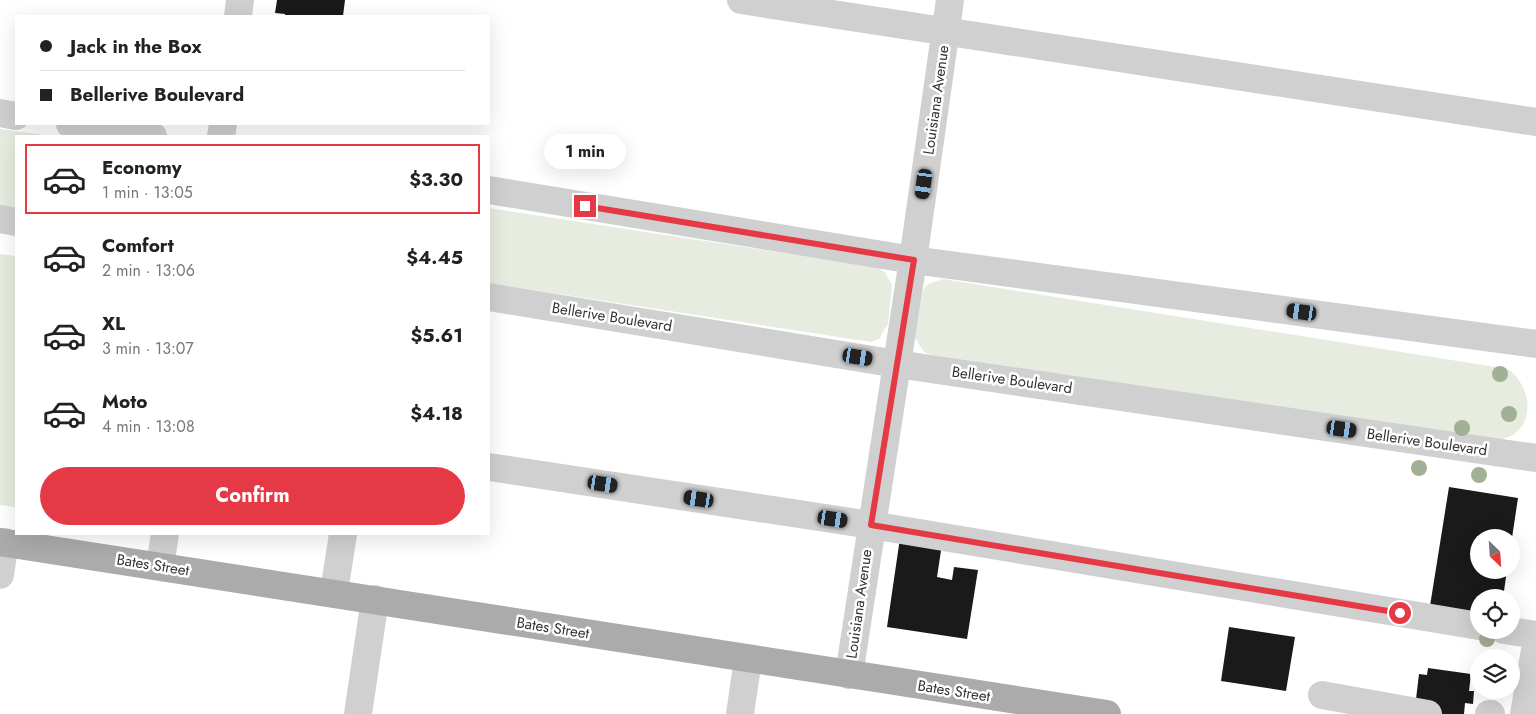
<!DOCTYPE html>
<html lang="en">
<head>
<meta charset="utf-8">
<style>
	:root { --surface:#fff; --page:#f2f2f2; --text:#222; --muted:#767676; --line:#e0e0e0; --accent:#e63946 }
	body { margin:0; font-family:Jost,sans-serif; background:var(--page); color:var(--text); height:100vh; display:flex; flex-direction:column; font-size:19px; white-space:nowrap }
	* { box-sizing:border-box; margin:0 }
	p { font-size:16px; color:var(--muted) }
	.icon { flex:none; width:28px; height:28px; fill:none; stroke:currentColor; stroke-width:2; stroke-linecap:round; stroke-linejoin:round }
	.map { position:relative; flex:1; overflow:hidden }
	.details { position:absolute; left:15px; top:135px; width:475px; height:400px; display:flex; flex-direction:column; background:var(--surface); border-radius:0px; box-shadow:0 5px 20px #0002 }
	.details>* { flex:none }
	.guide { position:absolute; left:15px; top:15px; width:475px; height:110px; border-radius:0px; box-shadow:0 5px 20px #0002; display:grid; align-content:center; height:110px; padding:0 25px; background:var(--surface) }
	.needle { width:32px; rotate:155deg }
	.controls { position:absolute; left:1470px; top:529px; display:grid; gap:10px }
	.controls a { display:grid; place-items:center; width:50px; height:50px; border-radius:50%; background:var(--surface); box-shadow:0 5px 20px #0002; font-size:25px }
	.end { position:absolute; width:22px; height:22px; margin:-11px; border:6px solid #e63946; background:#fff; box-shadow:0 0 0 2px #fff }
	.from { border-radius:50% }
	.bubble { position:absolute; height:35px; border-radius:18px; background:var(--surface); box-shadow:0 5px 20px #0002; font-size:16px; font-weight:700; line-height:35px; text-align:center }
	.car { position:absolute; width:15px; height:30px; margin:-15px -8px; border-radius:6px; box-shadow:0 0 4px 1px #0007; background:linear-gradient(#222 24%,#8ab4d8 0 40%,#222 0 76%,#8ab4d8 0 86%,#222 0) }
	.guide b { display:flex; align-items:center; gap:18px; height:48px; font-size:19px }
	.guide b+b { border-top:1px solid var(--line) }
	.guide i { width:12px; height:12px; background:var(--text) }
	ul { padding:9px 0 0; list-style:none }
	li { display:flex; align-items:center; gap:15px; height:70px; margin:0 10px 8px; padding:0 15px; border:2px solid transparent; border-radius:0px }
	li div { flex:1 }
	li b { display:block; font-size:19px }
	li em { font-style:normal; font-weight:700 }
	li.active { border-color:var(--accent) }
	li>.icon { width:45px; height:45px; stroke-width:1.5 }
	.primary-button { display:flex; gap:10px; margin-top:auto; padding:10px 25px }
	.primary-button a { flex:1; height:58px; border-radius:30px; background:var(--accent); color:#fff; font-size:20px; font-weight:700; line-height:58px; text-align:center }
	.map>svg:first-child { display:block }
	.green { fill:#e6ecdf }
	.building { fill:#1a1a1a }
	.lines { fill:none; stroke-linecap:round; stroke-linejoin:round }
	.minor { stroke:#d0d0d0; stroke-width:28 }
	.major { stroke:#ababab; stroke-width:28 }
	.tree { fill:#a2b095 }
	.route { stroke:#e63946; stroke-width:6 }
	.labels { text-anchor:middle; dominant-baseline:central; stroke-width:5; stroke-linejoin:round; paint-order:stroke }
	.street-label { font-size:15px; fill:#333; stroke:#fff }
</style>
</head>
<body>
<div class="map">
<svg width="1536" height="714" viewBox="0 0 1536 714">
	<rect width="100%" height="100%" fill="#fff"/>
	<path class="green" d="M0,129L51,136H16V211L0,209Z
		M489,208L875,267L885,272L892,285L888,324L879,339L871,342L489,283Z
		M0,254L16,256V507L0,505Z
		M943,279L1508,369C1536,389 1536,439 1493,440L932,355L924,352L915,338L923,290L928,284Z"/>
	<path class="building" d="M277,0H345L343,16H285V14L275,13Z
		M1449,487L1518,498L1512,538H1479V570H1507L1503,598H1479V614L1430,606Z
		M900,538L942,544L937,577L952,580L954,567L978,570L967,639L887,627Z
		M1229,627L1295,637L1286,691L1221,681Z
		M1428,668L1471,674L1469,691H1474L1473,704L1465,703L1464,714H1438L1416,699L1419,674L1427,675Z"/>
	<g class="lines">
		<path class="minor" d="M741,0L1536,122
			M238,16L240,0
			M0,113L16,116
			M70,124L153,136
			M221,136L223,124
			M489,190L913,260L1536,344
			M0,219L16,222
			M489,297L897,364L1536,458
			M489,467L871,525L1479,626
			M160,566L165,534
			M0,575L5,542
			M334,592L343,534
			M1504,630L1536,635
			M849,675L913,260L950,0
			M1322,695L1428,714
			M358,714L375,599
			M740,714L748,659
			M1489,714H1491
			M1524,714L1536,644"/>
		<path class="major" d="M0,542L1107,714"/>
	</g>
	<g class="tree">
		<circle cx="1500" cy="374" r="8"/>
		<circle cx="1509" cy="414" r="8"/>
		<circle cx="1462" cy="428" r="8"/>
		<circle cx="1419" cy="468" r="8"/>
		<circle cx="1479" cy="475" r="8"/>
		<circle cx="1487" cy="639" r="8"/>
	</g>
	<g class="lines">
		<path class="route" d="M585,206L914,260L871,525L1400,613"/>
	</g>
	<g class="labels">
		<g class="street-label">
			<text transform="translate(936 100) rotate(-82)">Louisiana Avenue</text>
			<text transform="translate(612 317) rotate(9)">Bellerive Boulevard</text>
			<text transform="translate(1012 380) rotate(8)">Bellerive Boulevard</text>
			<text transform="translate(1427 442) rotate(8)">Bellerive Boulevard</text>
			<text transform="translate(153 565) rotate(9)">Bates Street</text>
			<text transform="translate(859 604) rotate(-82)">Louisiana Avenue</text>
			<text transform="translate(553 628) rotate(9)">Bates Street</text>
			<text transform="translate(954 691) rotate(9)">Bates Street</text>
		</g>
	</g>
</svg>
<div class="controls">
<a><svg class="needle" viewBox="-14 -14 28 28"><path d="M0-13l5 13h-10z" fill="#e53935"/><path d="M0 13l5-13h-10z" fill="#767676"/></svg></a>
<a><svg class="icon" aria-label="locate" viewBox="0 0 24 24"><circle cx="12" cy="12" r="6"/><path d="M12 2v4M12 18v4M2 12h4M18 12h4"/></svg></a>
<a><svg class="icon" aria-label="layers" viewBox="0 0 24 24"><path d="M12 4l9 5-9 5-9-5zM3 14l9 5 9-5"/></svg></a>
</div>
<i class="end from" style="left:1400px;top:613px"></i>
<i class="end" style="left:585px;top:206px"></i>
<div class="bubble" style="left:544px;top:134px;width:82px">1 min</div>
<i class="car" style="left:924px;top:184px;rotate:188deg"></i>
<i class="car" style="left:1302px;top:312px;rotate:278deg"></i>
<i class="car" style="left:858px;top:357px;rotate:99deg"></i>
<i class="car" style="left:1342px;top:429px;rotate:98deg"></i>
<i class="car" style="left:603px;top:484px;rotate:99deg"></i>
<i class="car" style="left:699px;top:499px;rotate:279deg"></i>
<i class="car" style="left:833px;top:519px;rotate:99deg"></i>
<div class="guide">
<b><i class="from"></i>Jack in the Box</b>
<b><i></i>Bellerive Boulevard</b>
</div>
<section class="details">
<ul>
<li class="active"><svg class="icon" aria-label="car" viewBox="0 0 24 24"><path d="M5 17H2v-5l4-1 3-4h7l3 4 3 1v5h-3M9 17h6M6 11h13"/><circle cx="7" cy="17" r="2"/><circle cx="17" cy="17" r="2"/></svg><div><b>Economy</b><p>1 min · 13:05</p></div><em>$3.30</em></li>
<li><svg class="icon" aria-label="car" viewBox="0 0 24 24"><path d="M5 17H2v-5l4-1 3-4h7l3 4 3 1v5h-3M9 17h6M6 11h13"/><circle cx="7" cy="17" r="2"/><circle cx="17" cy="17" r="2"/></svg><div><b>Comfort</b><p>2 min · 13:06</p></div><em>$4.45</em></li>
<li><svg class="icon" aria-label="car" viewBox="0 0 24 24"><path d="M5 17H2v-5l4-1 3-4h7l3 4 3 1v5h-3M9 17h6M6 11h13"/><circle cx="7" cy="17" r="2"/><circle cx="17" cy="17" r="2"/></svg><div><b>XL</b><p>3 min · 13:07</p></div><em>$5.61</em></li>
<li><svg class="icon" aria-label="car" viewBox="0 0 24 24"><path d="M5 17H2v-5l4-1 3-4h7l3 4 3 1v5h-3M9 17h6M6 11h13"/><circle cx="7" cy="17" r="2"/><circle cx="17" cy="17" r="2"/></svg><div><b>Moto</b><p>4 min · 13:08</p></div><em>$4.18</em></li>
</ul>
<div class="primary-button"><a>Confirm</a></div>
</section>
</div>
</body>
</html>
